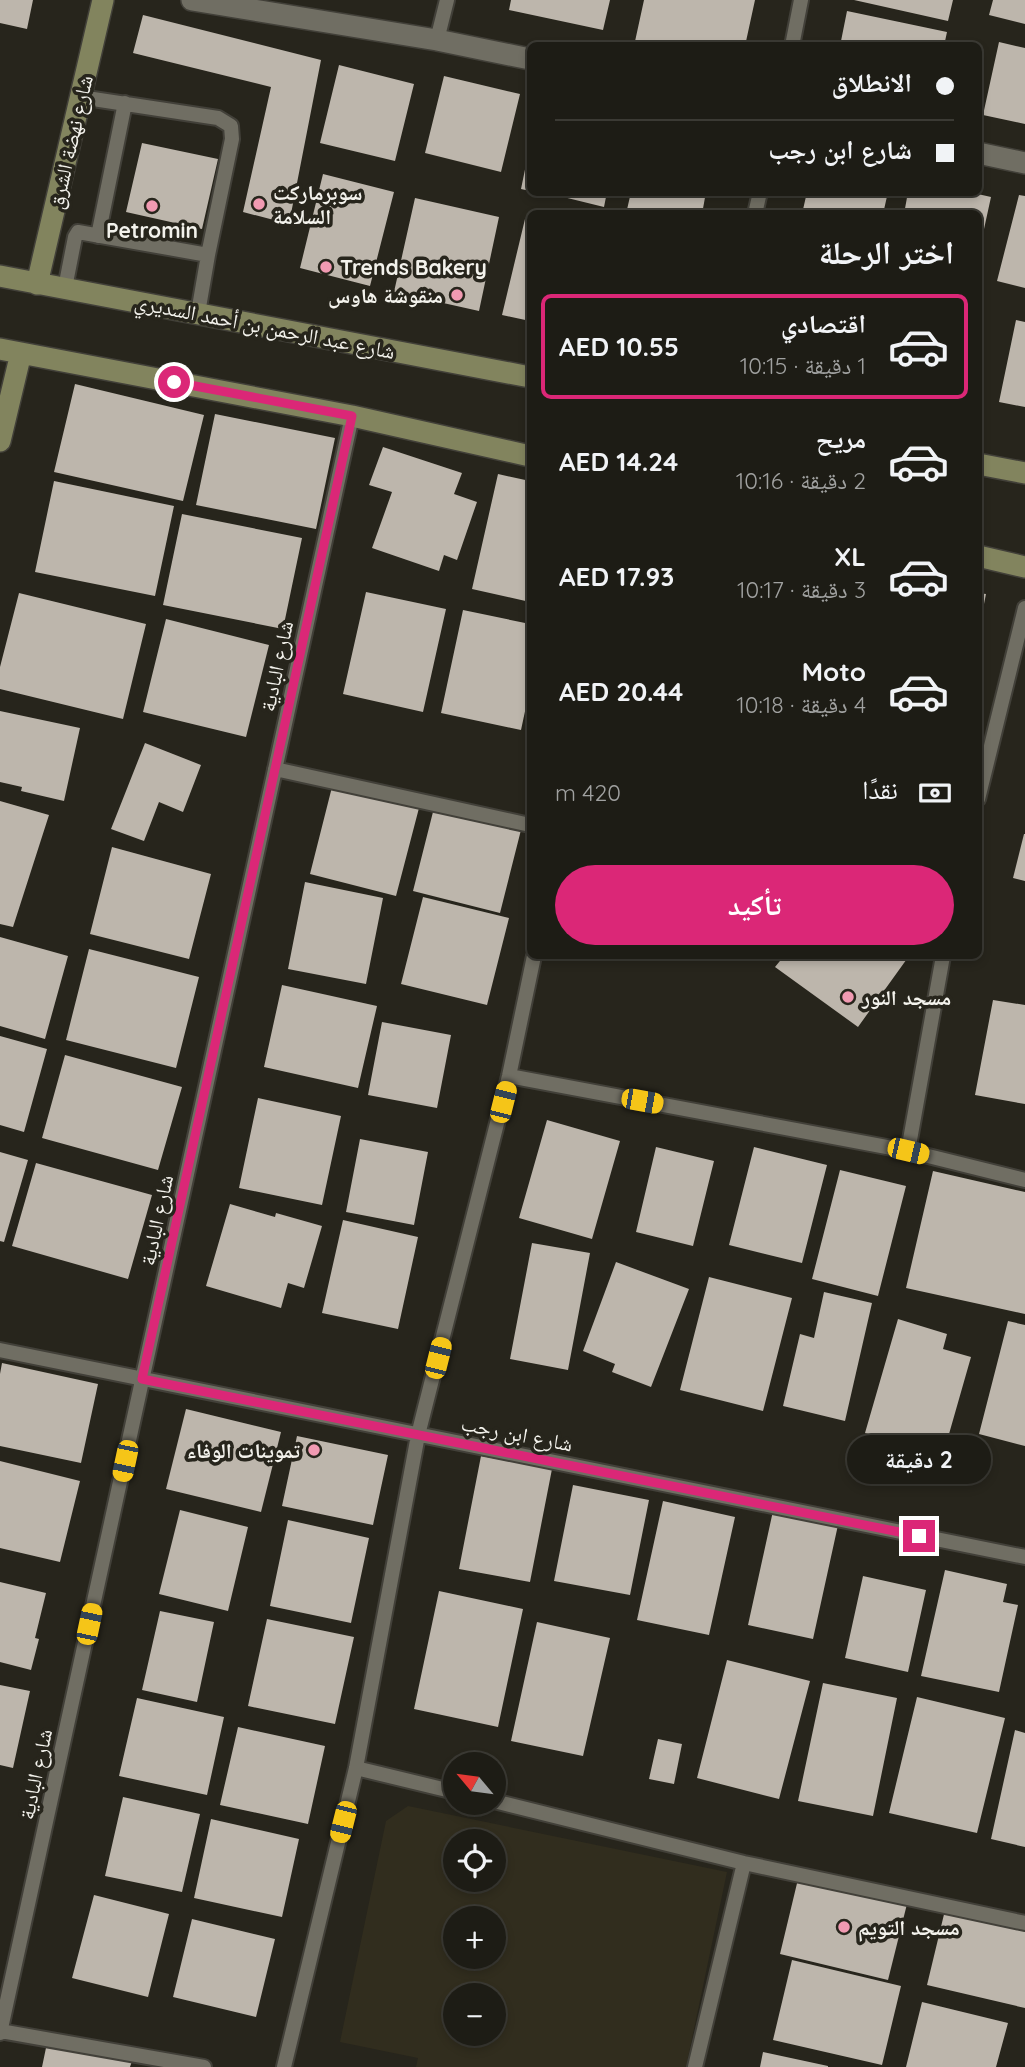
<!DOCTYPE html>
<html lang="ar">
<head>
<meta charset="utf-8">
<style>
	:root { --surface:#1d1c15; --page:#2a2922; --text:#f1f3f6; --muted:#a0a1a0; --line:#3b3a34; --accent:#db2777 }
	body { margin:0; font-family:Quicksand,"Noto Naskh Arabic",sans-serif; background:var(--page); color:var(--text); direction:rtl; height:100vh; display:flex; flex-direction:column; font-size:26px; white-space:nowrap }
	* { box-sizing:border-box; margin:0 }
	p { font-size:23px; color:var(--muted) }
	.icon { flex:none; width:38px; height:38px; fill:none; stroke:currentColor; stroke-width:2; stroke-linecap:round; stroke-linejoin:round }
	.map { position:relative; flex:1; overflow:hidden; direction:ltr }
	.panel { position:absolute; left:527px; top:210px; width:455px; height:749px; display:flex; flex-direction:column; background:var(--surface); border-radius:10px; box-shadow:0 4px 10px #0003,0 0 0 2px var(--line); direction:rtl }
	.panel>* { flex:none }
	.banner { position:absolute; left:527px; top:42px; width:455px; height:154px; border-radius:10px; box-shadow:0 4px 10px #0003,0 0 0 2px var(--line); direction:rtl; display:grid; align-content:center; height:154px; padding:0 28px; background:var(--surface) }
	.needle { width:46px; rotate:299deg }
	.fabs { position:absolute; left:443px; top:1752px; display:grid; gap:14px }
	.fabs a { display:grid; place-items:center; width:63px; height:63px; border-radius:50%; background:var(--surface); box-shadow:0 4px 10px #0003,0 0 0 2px var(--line); font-size:35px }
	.end { position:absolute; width:32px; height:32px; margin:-16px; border:9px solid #db2777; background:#fff; box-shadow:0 0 0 4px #fff }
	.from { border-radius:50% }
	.bubble { position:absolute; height:49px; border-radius:24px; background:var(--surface); box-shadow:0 4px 10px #0003,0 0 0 2px var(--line); font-size:23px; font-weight:700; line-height:49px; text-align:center; direction:rtl }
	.car { position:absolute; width:21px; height:42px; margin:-21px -10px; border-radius:9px; box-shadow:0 0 5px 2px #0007; background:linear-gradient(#f5c518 24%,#345 0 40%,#f5c518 0 76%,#345 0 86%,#f5c518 0) }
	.banner b { display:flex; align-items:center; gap:24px; height:66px; font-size:26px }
	.banner b+b { border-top:2px solid var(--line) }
	.banner i { width:18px; height:18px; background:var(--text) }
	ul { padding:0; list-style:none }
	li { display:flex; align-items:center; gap:21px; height:105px; margin:0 14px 10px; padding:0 14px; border:4px solid transparent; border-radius:10px }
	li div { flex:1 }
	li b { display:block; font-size:26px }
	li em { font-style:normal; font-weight:700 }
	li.selected { border-color:var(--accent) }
	li>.icon { width:63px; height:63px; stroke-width:1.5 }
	h2 { padding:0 28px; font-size:32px; line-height:84px }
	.pay { display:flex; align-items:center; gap:18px; height:77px; padding:0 28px; font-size:26px }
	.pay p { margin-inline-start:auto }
	.primary-button { display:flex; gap:14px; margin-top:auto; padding:14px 28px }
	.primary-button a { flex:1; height:80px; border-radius:42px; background:var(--accent); color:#fff; font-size:28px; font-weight:700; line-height:80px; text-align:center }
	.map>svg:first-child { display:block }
	.built { fill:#312d1e; fill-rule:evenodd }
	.building { fill:#bdb6ac }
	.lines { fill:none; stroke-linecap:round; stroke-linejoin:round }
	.lane-casing { stroke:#424039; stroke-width:18 }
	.street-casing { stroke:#424039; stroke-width:24 }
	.secondary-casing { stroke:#424039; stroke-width:24 }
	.lane { stroke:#706e63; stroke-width:14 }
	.street { stroke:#706e63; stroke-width:21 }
	.secondary { stroke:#82845e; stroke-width:21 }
	.route { stroke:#db2777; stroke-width:9 }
	.poi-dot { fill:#f19ab2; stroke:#27251c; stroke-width:2.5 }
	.labels { text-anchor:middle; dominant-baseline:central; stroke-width:7; stroke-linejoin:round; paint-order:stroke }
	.street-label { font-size:21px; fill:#f3f2ec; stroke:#27251c }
	.poi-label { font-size:21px; font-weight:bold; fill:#f3f2ec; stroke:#27251c; text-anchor:start }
</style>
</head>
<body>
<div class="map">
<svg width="1025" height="2067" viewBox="0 0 1025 2067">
	<rect width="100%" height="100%" fill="#27251c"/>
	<path class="built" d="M408,1806L727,1872L686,2067H416L418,2058L340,2042L386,1821ZM455,1841H494V1880H455ZM455,1918H494V1956H455ZM455,1995H494V2034H455Z"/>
	<path class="building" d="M0,0H33L27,29L0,23Z
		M511,0H610L603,30L509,10Z
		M644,0H755L745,46H634Z
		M854,0H953L948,21Z
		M993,0H1025V24L989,15Z
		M847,11L947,32L944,46H840Z
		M143,15L321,60L289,224L243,212L271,87L133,53Z
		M999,42L1025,48V124L983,115Z
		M339,65L414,84L395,161L320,143Z
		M444,76L520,94L501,172L425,153Z
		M142,143L218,159L202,229L126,212Z
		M529,150H530V191L521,189Z
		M323,174L394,192L370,286L300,268Z
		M543,192H607L604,207Z
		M631,192H706L702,214H626Z
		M807,192H888L883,214H802Z
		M908,192H969L991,197L979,252L978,214H904Z
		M1019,195L1025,196V288L997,281Z
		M415,198L499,217L479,311L394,292Z
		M525,219L530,220V321L502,315Z
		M1016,320L1025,322V407L999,402Z
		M75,384L204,415L183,501L54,472Z
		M215,414L335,438L316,529L196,505Z
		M383,447L462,473L454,494L477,502L457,560L444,555L439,571L372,548L392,492L369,485Z
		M498,474L530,481V602L472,589Z
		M54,481L174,506L155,596L35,572Z
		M182,514L302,538L283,629L163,605Z
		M366,592L446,609L423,712L343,694Z
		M19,593L146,624L123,719L0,689V667Z
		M978,593L986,594L979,629H978Z
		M463,610L530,624V688L521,730L441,713Z
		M166,619L269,645L246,737L143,712Z
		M0,711L80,728L64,801L21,791L22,787L0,782Z
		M145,743L201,765L183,812L159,802L144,841L111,829Z
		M332,787L419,808L396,896L310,874Z
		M0,801L49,815L13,927L0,924Z
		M435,804L522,826L500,913L413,891Z
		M1024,834H1025V881L1013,878Z
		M112,847L211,874L189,959L90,934Z
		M305,882L383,898L366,984L288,969Z
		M423,897L509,918L487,1005L401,984Z
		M0,937L68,956L45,1039L0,1026Z
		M89,949L199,977L176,1068L66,1040Z
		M784,956H909L858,1027L775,967Z
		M282,985L377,1006L358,1088L264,1067Z
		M993,1000L1025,1005V1104L975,1095Z
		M382,1022L451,1035L437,1108L368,1095Z
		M0,1036L47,1049L24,1132L0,1125Z
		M65,1055L182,1087L158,1170L42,1138Z
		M258,1098L341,1116L322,1205L239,1188Z
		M547,1120L620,1141L592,1239L519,1218Z
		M360,1139L428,1152L414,1225L346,1212Z
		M656,1147L714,1161L693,1246L636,1232Z
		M754,1147L827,1165L802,1263L729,1245Z
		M0,1152L28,1160L4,1242L0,1241Z
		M36,1163L152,1195L128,1279L12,1246Z
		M840,1170L906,1186L878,1296L812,1279Z
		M933,1171L1025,1192V1314L906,1288Z
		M230,1204L275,1217L276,1213L322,1226L304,1288L288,1283L281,1308L206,1286Z
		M343,1220L418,1237L398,1329L322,1313Z
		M532,1243L590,1253L568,1370L510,1359Z
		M616,1262L689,1289L651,1387L612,1372L615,1364L583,1351Z
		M709,1277L792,1298L763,1411L680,1390Z
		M824,1292L872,1303L845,1421L783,1406L800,1334L814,1338Z
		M898,1319L947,1334L943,1349L971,1357L943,1455L865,1433Z
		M1008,1321L1025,1325V1446L979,1434Z
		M2,1363L98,1384L81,1463L0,1446V1374Z
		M186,1409L281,1432L261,1512L166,1489Z
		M297,1436L388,1455L373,1525L282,1506Z
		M481,1456L552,1469L530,1582L459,1569Z
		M0,1461L80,1481L60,1562L0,1548Z
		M573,1485L649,1500L630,1595L554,1581Z
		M663,1501L735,1517L709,1635L637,1620Z
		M180,1510L248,1527L228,1611L159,1594Z
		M773,1511L838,1525L813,1639L748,1625Z
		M288,1520L369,1538L351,1623L270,1606Z
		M945,1570L1007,1584L1003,1602L1018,1605L999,1692L921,1676Z
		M863,1576L926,1590L908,1672L845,1658Z
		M0,1582L46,1593L35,1638L39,1639L31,1670L0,1662Z
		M439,1591L523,1609L498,1727L414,1709Z
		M160,1611L214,1622L197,1702L142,1690Z
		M267,1619L354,1637L335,1724L248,1706Z
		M537,1622L610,1638L583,1756L511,1741Z
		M727,1660L810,1681L779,1799L697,1778Z
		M823,1683L897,1698L873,1816L798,1801Z
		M0,1685L30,1691L13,1768L0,1765Z
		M917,1697L1005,1718L977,1833L889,1813Z
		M137,1698L224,1717L207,1795L119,1776Z
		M238,1727L325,1746L308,1824L220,1805Z
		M1015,1730L1025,1733V1847L991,1839Z
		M658,1739L682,1744L674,1784L649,1779Z
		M123,1797L200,1814L182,1892L105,1876Z
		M211,1819L299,1839L282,1917L194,1898Z
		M799,1875L908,1900L888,1980L780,1954Z
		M94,1895L169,1914L148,1997L72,1978Z
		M946,1906L1025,1924V2008L927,1985Z
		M192,1919L275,1939L256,2017L173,1997Z
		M792,1960L901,1986L882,2065L773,2040Z
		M922,2002L1008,2023L996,2067H906Z
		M47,2043L132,2061L130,2067H42Z
		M763,2052L828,2066V2067H760Z"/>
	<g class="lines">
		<g class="lane-casing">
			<path id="lane" d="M437,40L447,0
				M792,46L801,0
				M80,97L218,118L231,126L232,139L208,255
				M755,214L760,192
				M98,236L125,103
				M65,288L75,237L78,232L208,255L198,313
				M275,769L530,825
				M978,799L1025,608
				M509,1076L908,1151L1025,1180
				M908,1151L943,956
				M0,1350L1025,1557
				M356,1768L455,1792
				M494,1801L744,1863L1025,1923
				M0,2031L204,2067
				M0,2033L352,416
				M284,2067L356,1768L418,1435L509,1076L534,956
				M695,2067L744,1863"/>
		</g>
		<g class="street-casing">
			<path id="street" d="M192,0L437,40L530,59
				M978,153L1025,163"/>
		</g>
		<g class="secondary-casing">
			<path id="secondary" d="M0,276L530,377
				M37,284L103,0
				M0,349L352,416L530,456
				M0,441L21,353
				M978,464L1025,473
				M978,556L1025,567"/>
		</g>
		<use href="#lane" class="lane"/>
		<use href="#street" class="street"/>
		<use href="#secondary" class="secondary"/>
	</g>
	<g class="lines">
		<path class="route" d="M174,382L352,416L142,1379L919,1536"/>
	</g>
	<g class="poi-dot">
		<circle cx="259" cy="204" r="7"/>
		<circle cx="152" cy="206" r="7"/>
		<circle cx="326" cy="267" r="7"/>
		<circle cx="457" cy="295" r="7"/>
		<circle cx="848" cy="997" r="7"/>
		<circle cx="314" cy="1450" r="7"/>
		<circle cx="844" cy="1927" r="7"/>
	</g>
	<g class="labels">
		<g class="street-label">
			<text transform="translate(70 142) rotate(-77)">شارع نهضة الشرق</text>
			<text transform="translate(265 326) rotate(11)">شارع عبد الرحمن بن أحمد السديري</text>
			<text transform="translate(276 666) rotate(-78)">شارع البادية</text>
			<text transform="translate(156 1220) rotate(-78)">شارع البادية</text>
			<text transform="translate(517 1433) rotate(11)">شارع ابن رجب</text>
			<text transform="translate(35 1774) rotate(-78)">شارع البادية</text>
		</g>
		<g class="poi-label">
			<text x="273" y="192">سوبرماركت<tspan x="273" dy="24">السلامة</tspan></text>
			<text x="152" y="230" text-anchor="middle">Petromin</text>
			<text x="340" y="267">Trends Bakery</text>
			<text x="443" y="295" text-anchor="end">منقوشة هاوس</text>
			<text x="862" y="997">مسجد النور</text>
			<text x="300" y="1450" text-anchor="end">تموينات الوفاء</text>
			<text x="858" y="1927">مسجد التويم</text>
		</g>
	</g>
</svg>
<div class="fabs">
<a><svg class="needle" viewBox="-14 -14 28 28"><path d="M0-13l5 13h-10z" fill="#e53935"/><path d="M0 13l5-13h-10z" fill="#a0a1a0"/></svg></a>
<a><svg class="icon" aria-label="locate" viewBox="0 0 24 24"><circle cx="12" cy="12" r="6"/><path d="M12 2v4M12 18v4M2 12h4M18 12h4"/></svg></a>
<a>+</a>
<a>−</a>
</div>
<i class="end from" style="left:174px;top:382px"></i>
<i class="end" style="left:919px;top:1536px"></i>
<div class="bubble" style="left:847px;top:1435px;width:144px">2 دقيقة</div>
<i class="car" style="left:642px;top:1101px;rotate:100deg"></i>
<i class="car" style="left:503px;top:1102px;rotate:14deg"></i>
<i class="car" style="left:908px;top:1151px;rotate:103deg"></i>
<i class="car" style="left:438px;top:1358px;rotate:14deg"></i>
<i class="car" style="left:125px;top:1461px;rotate:192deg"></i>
<i class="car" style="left:89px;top:1624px;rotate:12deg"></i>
<i class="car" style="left:343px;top:1822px;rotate:194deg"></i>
<div class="banner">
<b><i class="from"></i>الانطلاق</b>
<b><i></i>شارع ابن رجب</b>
</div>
<section class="panel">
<h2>اختر الرحلة</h2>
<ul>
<li class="selected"><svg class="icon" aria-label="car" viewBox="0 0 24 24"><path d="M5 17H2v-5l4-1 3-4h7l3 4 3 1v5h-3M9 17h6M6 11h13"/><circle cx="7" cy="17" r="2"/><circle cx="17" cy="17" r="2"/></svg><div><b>اقتصادي</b><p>1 دقيقة · 10:15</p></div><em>AED 10.55</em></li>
<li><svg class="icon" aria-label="car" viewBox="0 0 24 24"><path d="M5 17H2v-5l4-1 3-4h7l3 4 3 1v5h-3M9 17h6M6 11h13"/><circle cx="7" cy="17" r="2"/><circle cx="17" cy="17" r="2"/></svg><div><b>مريح</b><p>2 دقيقة · 10:16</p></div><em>AED 14.24</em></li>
<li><svg class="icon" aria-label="car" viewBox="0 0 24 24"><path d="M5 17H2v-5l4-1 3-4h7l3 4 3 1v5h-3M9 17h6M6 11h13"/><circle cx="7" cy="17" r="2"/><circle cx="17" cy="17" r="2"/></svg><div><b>XL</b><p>3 دقيقة · 10:17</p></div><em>AED 17.93</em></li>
<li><svg class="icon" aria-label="car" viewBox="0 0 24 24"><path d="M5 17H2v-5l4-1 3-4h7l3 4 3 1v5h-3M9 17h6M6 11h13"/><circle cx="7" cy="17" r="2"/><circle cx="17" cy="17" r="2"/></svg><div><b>Moto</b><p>4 دقيقة · 10:18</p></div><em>AED 20.44</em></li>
</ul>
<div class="pay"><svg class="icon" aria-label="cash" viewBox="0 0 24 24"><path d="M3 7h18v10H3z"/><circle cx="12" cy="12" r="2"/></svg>نقدًا<p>420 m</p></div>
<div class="primary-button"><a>تأكيد</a></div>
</section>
</div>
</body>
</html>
